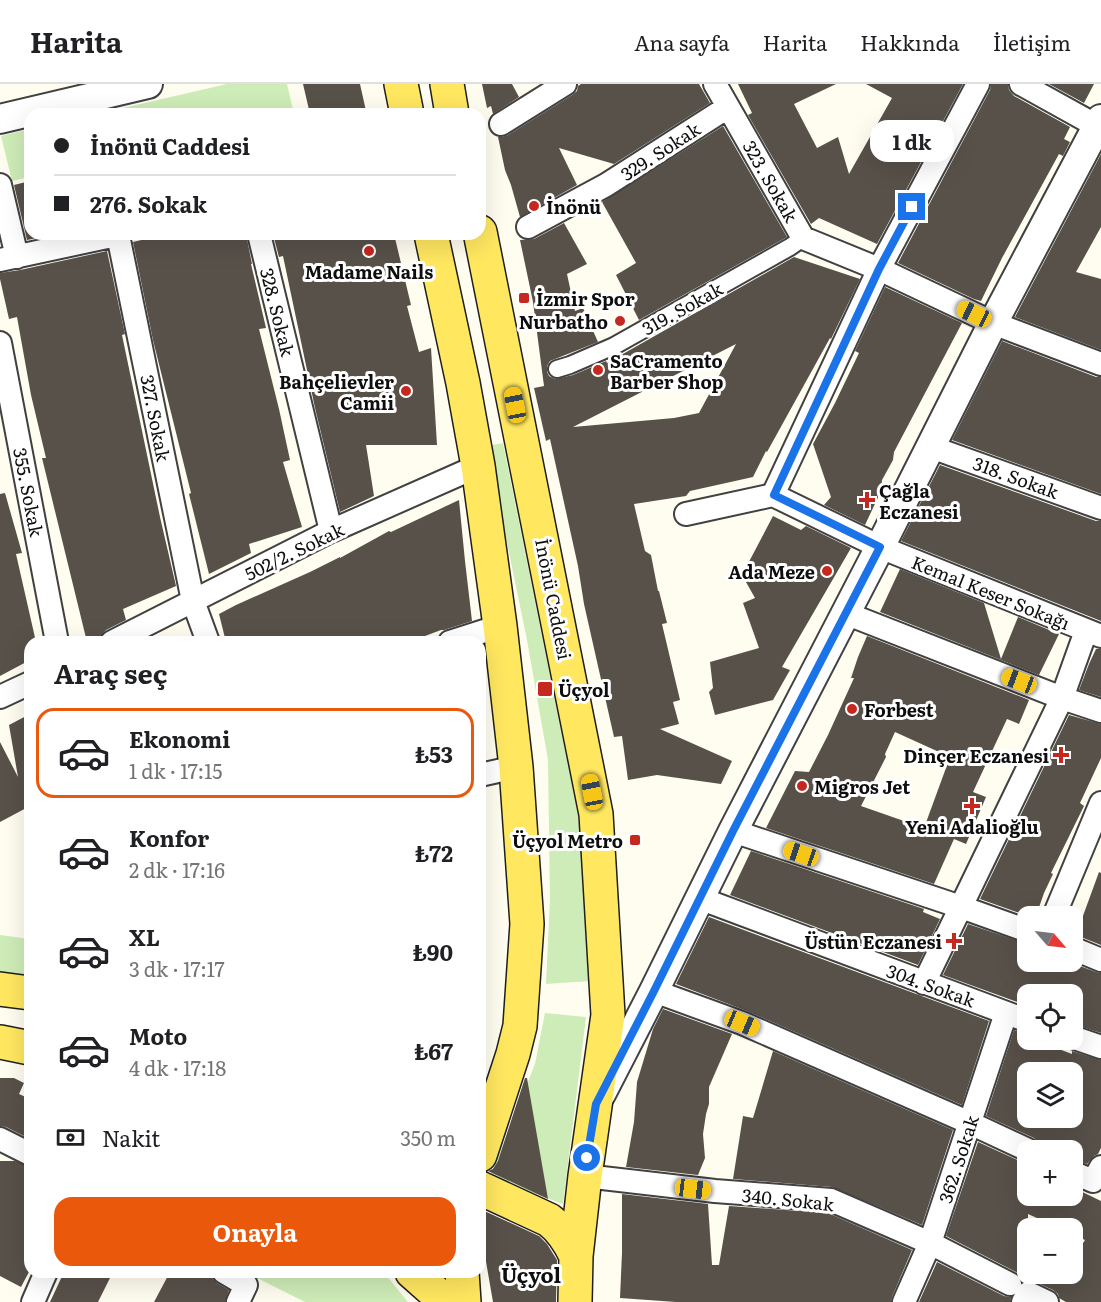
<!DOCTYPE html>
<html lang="tr">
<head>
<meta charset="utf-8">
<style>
	:root { --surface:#fff; --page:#f6f6f6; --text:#202124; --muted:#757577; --line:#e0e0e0; --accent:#ea580c }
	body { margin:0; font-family:Literata,serif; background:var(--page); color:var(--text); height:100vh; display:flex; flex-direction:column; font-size:22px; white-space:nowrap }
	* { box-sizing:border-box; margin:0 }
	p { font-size:20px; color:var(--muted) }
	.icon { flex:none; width:33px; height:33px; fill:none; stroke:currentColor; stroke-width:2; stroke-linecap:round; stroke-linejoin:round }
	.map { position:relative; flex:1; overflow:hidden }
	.panel { position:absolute; left:24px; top:552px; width:462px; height:642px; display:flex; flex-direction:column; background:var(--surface); border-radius:18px; box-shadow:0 6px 24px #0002 }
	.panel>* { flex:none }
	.hud { position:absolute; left:24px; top:24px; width:462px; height:132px; border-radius:18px; box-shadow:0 6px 24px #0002; display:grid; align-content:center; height:132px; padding:0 30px; background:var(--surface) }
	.needle { width:39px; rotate:118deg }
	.controls { position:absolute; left:1017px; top:822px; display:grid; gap:12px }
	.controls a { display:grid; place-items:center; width:66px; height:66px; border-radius:12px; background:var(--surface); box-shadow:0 6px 24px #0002; font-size:30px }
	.end { position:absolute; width:27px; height:27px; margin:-14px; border:8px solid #1a73e8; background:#fff; box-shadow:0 0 0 3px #fff }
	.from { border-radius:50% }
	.bubble { position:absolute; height:42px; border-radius:18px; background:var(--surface); box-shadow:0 6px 24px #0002; font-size:20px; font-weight:700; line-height:42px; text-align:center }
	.car { position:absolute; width:18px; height:36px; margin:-18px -9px; border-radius:8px; box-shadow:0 0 4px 2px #0007; background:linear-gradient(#f5c518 24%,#345 0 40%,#f5c518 0 76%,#345 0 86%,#f5c518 0) }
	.hud b { display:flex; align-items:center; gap:21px; height:57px; font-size:22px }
	.hud b+b { border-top:2px solid var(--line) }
	.hud i { width:15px; height:15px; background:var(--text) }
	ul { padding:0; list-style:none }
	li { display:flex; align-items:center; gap:18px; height:90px; margin:0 12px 9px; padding:0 18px; border:3px solid transparent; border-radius:18px }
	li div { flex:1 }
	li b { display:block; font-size:22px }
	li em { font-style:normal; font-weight:700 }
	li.current { border-color:var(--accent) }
	li>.icon { width:54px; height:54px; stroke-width:1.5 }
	h2 { padding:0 30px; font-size:27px; line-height:72px }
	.pay { display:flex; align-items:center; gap:15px; height:66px; padding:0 30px; font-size:22px }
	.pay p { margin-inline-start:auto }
	.action { display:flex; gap:12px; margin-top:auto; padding:12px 30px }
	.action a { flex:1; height:69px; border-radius:18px; background:var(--accent); color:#fff; font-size:24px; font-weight:700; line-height:69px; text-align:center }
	header { display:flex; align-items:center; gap:36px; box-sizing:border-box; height:84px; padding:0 30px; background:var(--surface); border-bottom:2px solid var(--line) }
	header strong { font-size:28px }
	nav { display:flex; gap:33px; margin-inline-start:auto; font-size:21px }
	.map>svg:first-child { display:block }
	.green { fill:#ceecb7 }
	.building { fill:#58514a; fill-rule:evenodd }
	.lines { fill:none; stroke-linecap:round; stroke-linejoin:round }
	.pedestrian-casing { stroke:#414141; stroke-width:20 }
	.minor-casing { stroke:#414141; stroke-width:26 }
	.tertiary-casing { stroke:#414141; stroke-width:32 }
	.primary-casing { stroke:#1f1f1f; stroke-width:36 }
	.pedestrian { stroke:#fff; stroke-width:16 }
	.minor { stroke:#fff; stroke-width:22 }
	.tertiary { stroke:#fff; stroke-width:28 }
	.primary { stroke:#ffe760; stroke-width:33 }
	.route { stroke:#1a73e8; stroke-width:8 }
	.poi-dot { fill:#c6271f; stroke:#fff; stroke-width:2 }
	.labels { text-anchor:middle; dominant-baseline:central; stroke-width:6; stroke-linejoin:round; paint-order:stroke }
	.street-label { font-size:18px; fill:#0e0e0e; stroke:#fff }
	.poi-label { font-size:18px; font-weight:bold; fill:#0e0e0e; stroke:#fff; text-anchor:start }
	.quarter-label { font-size:21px; font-weight:bold; fill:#0e0e0e; stroke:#fff }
</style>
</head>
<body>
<header>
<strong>Harita</strong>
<nav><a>Ana sayfa</a><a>Harita</a><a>Hakkında</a><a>İletişim</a></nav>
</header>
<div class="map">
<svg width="1101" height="1218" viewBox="0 0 1101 1218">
	<rect width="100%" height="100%" fill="#fffdf0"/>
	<path class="green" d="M227,0H287L294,30H97Z
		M30,45V93L12,97L1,52Z
		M503,359L581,746L591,897L546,900L550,815L548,676L527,556L487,362Z
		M0,851L30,855V902L0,898Z
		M545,929L586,933L563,1120L490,1093L535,980Z
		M258,1188H381L390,1196L408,1218H305L255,1193Z"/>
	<path class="building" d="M303,0H360L366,27L354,30H310Z
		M482,0H512L519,13L493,30L491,22L487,24Z
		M581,0H699L710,19L614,80L559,64L577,101L520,133L511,101L505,86L498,53H502L508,51L572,11L577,7L578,2Z
		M738,0H836L794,20L817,64L838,53L849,90L892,14L866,0H963L877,160L819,134L811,140L748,31L752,29Z
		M991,0H1008L1009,6L1014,12L1070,43L1064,55L1070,58L1063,72L1059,70L1002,174L981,217L974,215L898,179L990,6Z
		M1049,0H1094L1084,19Z
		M723,42L787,153L639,236L616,191L636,179L602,118Z
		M1101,70V143L1076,188L1101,195V266L1015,233Z
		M30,97V150H57L27,156L14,101Z
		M564,139L587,180L567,190L575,227L583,224L598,258L550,277L547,282V288L549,292L555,295L573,291L606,277L607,279L794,173L860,195L831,255L830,254L767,368L766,367L753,393L690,407L686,412L634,420L645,467L651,471L658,507H659L667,539L662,540L680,616L673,618L679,640L660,645L732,677L721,700L657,691L628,696L622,652L614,653L584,520L578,482L550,355L546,357L534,304L544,302L533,218L520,156L534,155ZM736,260L699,329L674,334L573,343Z
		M182,150H246L252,180H251L266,244L259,245L279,325L290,376L283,378L302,443L249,460L251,469L209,490L189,410L191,409L153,256L133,158L154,153L160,155Z
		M273,150H394L411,221L407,222L419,268L431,264L437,361H366L374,412L340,428L315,324L283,172L279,173Z
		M107,167L125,250L122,251L160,433L176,502L123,525L126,536L106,546L100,553L87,558L42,374H46L31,311L17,233L9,235L0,195V189L20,186Z
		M885,203L962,239L894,368L893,376L882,396L881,407L865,441L824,421L831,413L813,360L835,319L859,269L855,267Z
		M1002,257L1096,293H1101V410L952,356Z
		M940,381L1096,437H1101V537L901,457Z
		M5,409L22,469L16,470L36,558H30V576L0,592V410Z
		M459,416L465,477L472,537L444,546H441L409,558H226L219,530L236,521L310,488L340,473V474L389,447L391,448Z
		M773,432L801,446L806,442L851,464L782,583L790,586L773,616L715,631L709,608L713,604L710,578L759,564L743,519L755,514L742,491Z
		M900,485L984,519L1001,575L1018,533L1059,550L1039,591L880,528Z
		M867,552L1029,616L1019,640L1007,635L973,708L986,713L966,760L954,755L934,800L766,744L795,687L809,688L828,651L854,594H851L858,573ZM895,648L950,673L924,744L861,722L886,673L885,670Z
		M1096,565H1101V613L1079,606L1089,580Z
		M30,630V722L0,738V658L18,693L9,641Z
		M1069,631L1101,640V674L1080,719L1084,722L1051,789L1053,790L1044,809L1036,832H1028L980,815Z
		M751,767L924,825L923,828L940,835L918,881L730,811Z
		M1099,788L1101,789V861L1076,851Z
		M709,833L989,937L962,1021L747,927L676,900Z
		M968,840L1028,860V878H1069L1096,888L1101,889V949L1072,940V910H1028V922L943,891Z
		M663,925L732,950L709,1003V1020L706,1030L703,1050L705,1074L698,1091L626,1083L634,1038L637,998L653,945Z
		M1014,946L1028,950V956H1035L1072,970V967L1101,976V1064L1098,1070L1094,1072L1087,1080L1072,1075V1066H1041L1039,1059L1034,1054L986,1032ZM1028,988H1072V1034H1028Z
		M773,967L953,1046L922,1141L832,1103L733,1095L743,1032L753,1034Z
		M0,994H14L24,999L19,1010L30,1015V1055L6,1043L0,1042Z
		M525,994H527L548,1115L488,1087L493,1085L498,1077Z
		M978,1058L1022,1078L1028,1079V1112H1072V1103L1101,1117V1218H1066L1059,1214L1058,1210L1053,1206L1033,1197L1028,1196L1023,1197L1021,1192L1016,1188L946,1152ZM1028,1130L1059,1144H1072V1150L1085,1156L1072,1177V1190H1028Z
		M0,1077H15L30,1083V1186L21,1203L0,1192Z
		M622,1110L708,1120L712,1181H719L729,1122L828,1129L912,1166L892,1213L891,1218H676L620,1214L622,1169Z
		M480,1125L539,1152L547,1160L557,1176L556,1218H493L480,1143Z
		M937,1178L1004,1212L1011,1213L1010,1218H919Z
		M64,1188H113L98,1218H50Z
		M170,1188H206L211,1191L213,1195L217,1199L229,1206L225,1218H154Z"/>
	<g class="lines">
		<g class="pedestrian-casing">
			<path id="pedestrian" d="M557,285L570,281L614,262L790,163L803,154"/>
		</g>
		<g class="minor-casing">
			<path id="minor" d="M715,0L803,154L879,185L993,239L1101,280
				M978,0L879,185L773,411L880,463L1101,552
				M1021,0L1097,42
				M501,40L565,0
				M0,101L17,173
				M528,143L606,101L728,23
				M259,150L331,447
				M118,151L193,517L208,558
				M0,176L121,150
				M0,259L57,558
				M931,363L1101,424
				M686,430L773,411
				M845,529L1062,614L1101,627
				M112,558L331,447L478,382
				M450,558L500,542
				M0,613L30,599
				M480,691L516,683
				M733,747L961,823L1028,847
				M699,814L1028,937
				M1054,832L1101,719
				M1072,864L1101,876
				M924,899L1062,614L1086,547
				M654,907L742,939L970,1039L1028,1066
				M1072,953L1101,963
				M0,1055L30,1070
				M1072,1088L1093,1097L1101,1083
				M585,1092L715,1107L831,1116L930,1159L1010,1200
				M224,1188L246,1201L238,1218
				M33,1218L46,1188
				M904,1218L930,1159L1006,929
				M1023,1218L1028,1209L1047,1218"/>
		</g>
		<g class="tertiary-casing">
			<path id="tertiary" d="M0,35L148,0
				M601,1010L654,907L733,747L880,463L993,239L1101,35"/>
		</g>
		<g class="primary-casing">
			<path id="primary" d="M401,0L407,30
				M447,0L452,30
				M480,148L596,730L608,931L585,1092L576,1172L575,1218
				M431,150L463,299L478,382L500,542L516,683L527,840L520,942L513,970L480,1071
				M0,905L30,909
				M0,958L30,964
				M480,1104L549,1136C562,1146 569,1157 576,1172
				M412,1188L446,1218
				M462,1188L464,1218"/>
		</g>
		<use href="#pedestrian" class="pedestrian"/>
		<use href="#minor" class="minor"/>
		<use href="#tertiary" class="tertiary"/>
		<use href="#primary" class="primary"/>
	</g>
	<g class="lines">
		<path class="route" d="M587,1074L596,1020L654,907L733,747L880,463L774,411L879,185L912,123"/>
	</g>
	<g class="poi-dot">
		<circle cx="534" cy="122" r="6"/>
		<circle cx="369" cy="167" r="6"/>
		<rect x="518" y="208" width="12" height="12" rx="3"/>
		<circle cx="620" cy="237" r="6"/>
		<circle cx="598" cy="286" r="6"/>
		<circle cx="406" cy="307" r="6"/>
		<path d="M864 407h6v6h6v6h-6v6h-6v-6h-6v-6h6z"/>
		<circle cx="827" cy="487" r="6"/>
		<rect x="537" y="597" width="16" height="16" rx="3"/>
		<circle cx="852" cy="625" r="6"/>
		<path d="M1058 662h6v6h6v6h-6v6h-6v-6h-6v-6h6z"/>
		<circle cx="802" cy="702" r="6"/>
		<path d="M969 713h6v6h6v6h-6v6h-6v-6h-6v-6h6z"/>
		<rect x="629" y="750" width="12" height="12" rx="3"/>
		<path d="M951 848h6v6h6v6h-6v6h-6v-6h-6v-6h6z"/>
	</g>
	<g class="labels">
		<g class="street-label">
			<text transform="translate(660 67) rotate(-33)">329. Sokak</text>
			<text transform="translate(771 97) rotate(60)">323. Sokak</text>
			<text transform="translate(682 224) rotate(-29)">319. Sokak</text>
			<text transform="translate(278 228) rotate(76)">328. Sokak</text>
			<text transform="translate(156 334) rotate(79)">327. Sokak</text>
			<text transform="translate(1016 393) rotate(20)">318. Sokak</text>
			<text transform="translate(29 408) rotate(79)">355. Sokak</text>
			<text transform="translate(294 467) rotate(-26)">502/2. Sokak</text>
			<text transform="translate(991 508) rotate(22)">Kemal Keser Sokağı</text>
			<text transform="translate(554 515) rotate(79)">İnönü Caddesi</text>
			<text transform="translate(931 901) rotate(20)">304. Sokak</text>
			<text transform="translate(958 1075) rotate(-72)">362. Sokak</text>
			<text transform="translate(788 1115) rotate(6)">340. Sokak</text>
		</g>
		<g class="poi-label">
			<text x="546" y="122">İnönü</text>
			<text x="369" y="187" text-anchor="middle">Madame Nails</text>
			<text x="536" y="214">İzmir Spor</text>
			<text x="608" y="237" text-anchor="end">Nurbatho</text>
			<text x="610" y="276">SaCramento<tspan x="610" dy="21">Barber Shop</tspan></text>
			<text x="394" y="297" text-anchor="end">Bahçelievler<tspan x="394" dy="21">Camii</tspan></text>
			<text x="879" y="406">Çağla<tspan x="879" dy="21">Eczanesi</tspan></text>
			<text x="815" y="487" text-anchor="end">Ada Meze</text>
			<text x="558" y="605">Üçyol</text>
			<text x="864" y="625">Forbest</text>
			<text x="1049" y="671" text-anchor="end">Dinçer Eczanesi</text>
			<text x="814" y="702">Migros Jet</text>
			<text x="972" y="742" text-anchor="middle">Yeni Adalioğlu</text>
			<text x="623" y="756" text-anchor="end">Üçyol Metro</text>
			<text x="942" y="857" text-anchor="end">Üstün Eczanesi</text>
		</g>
		<g class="quarter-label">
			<text x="531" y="1189">Üçyol</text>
		</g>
	</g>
</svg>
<div class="controls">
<a><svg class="needle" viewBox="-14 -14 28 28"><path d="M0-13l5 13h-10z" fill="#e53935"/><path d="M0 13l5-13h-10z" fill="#757577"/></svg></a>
<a><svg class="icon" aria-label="locate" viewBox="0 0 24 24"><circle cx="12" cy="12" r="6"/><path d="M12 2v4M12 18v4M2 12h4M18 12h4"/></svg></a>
<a><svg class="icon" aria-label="layers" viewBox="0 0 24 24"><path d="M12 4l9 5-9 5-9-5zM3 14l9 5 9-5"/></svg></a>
<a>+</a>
<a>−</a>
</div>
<i class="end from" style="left:587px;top:1074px"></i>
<i class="end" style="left:912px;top:123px"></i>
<div class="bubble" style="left:870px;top:36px;width:84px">1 dk</div>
<i class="car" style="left:974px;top:230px;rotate:295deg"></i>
<i class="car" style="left:515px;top:321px;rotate:349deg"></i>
<i class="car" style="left:1019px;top:597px;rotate:291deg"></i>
<i class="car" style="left:592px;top:708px;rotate:349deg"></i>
<i class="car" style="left:801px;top:770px;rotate:289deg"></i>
<i class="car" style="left:742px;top:939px;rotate:113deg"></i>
<i class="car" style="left:693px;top:1105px;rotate:97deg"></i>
<div class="hud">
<b><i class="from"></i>İnönü Caddesi</b>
<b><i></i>276. Sokak</b>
</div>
<section class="panel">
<h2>Araç seç</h2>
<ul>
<li class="current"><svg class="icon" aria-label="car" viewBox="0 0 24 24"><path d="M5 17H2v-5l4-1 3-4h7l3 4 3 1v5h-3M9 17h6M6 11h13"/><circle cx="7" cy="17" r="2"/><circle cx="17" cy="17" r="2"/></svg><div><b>Ekonomi</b><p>1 dk · 17:15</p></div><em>₺53</em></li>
<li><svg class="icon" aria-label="car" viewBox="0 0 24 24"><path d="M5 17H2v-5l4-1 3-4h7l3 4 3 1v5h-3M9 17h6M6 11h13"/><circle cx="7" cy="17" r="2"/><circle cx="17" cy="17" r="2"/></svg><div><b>Konfor</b><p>2 dk · 17:16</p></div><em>₺72</em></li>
<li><svg class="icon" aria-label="car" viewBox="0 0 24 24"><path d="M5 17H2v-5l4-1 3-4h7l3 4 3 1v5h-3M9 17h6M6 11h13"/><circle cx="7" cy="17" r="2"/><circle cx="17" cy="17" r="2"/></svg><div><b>XL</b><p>3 dk · 17:17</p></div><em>₺90</em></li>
<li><svg class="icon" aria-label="car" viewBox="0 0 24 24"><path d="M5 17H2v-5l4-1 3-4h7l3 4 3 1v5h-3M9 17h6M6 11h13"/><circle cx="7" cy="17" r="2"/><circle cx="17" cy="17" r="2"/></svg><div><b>Moto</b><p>4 dk · 17:18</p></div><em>₺67</em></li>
</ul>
<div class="pay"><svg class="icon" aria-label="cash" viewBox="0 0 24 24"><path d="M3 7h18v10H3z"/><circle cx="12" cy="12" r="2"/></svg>Nakit<p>350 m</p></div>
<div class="action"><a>Onayla</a></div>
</section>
</div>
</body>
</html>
